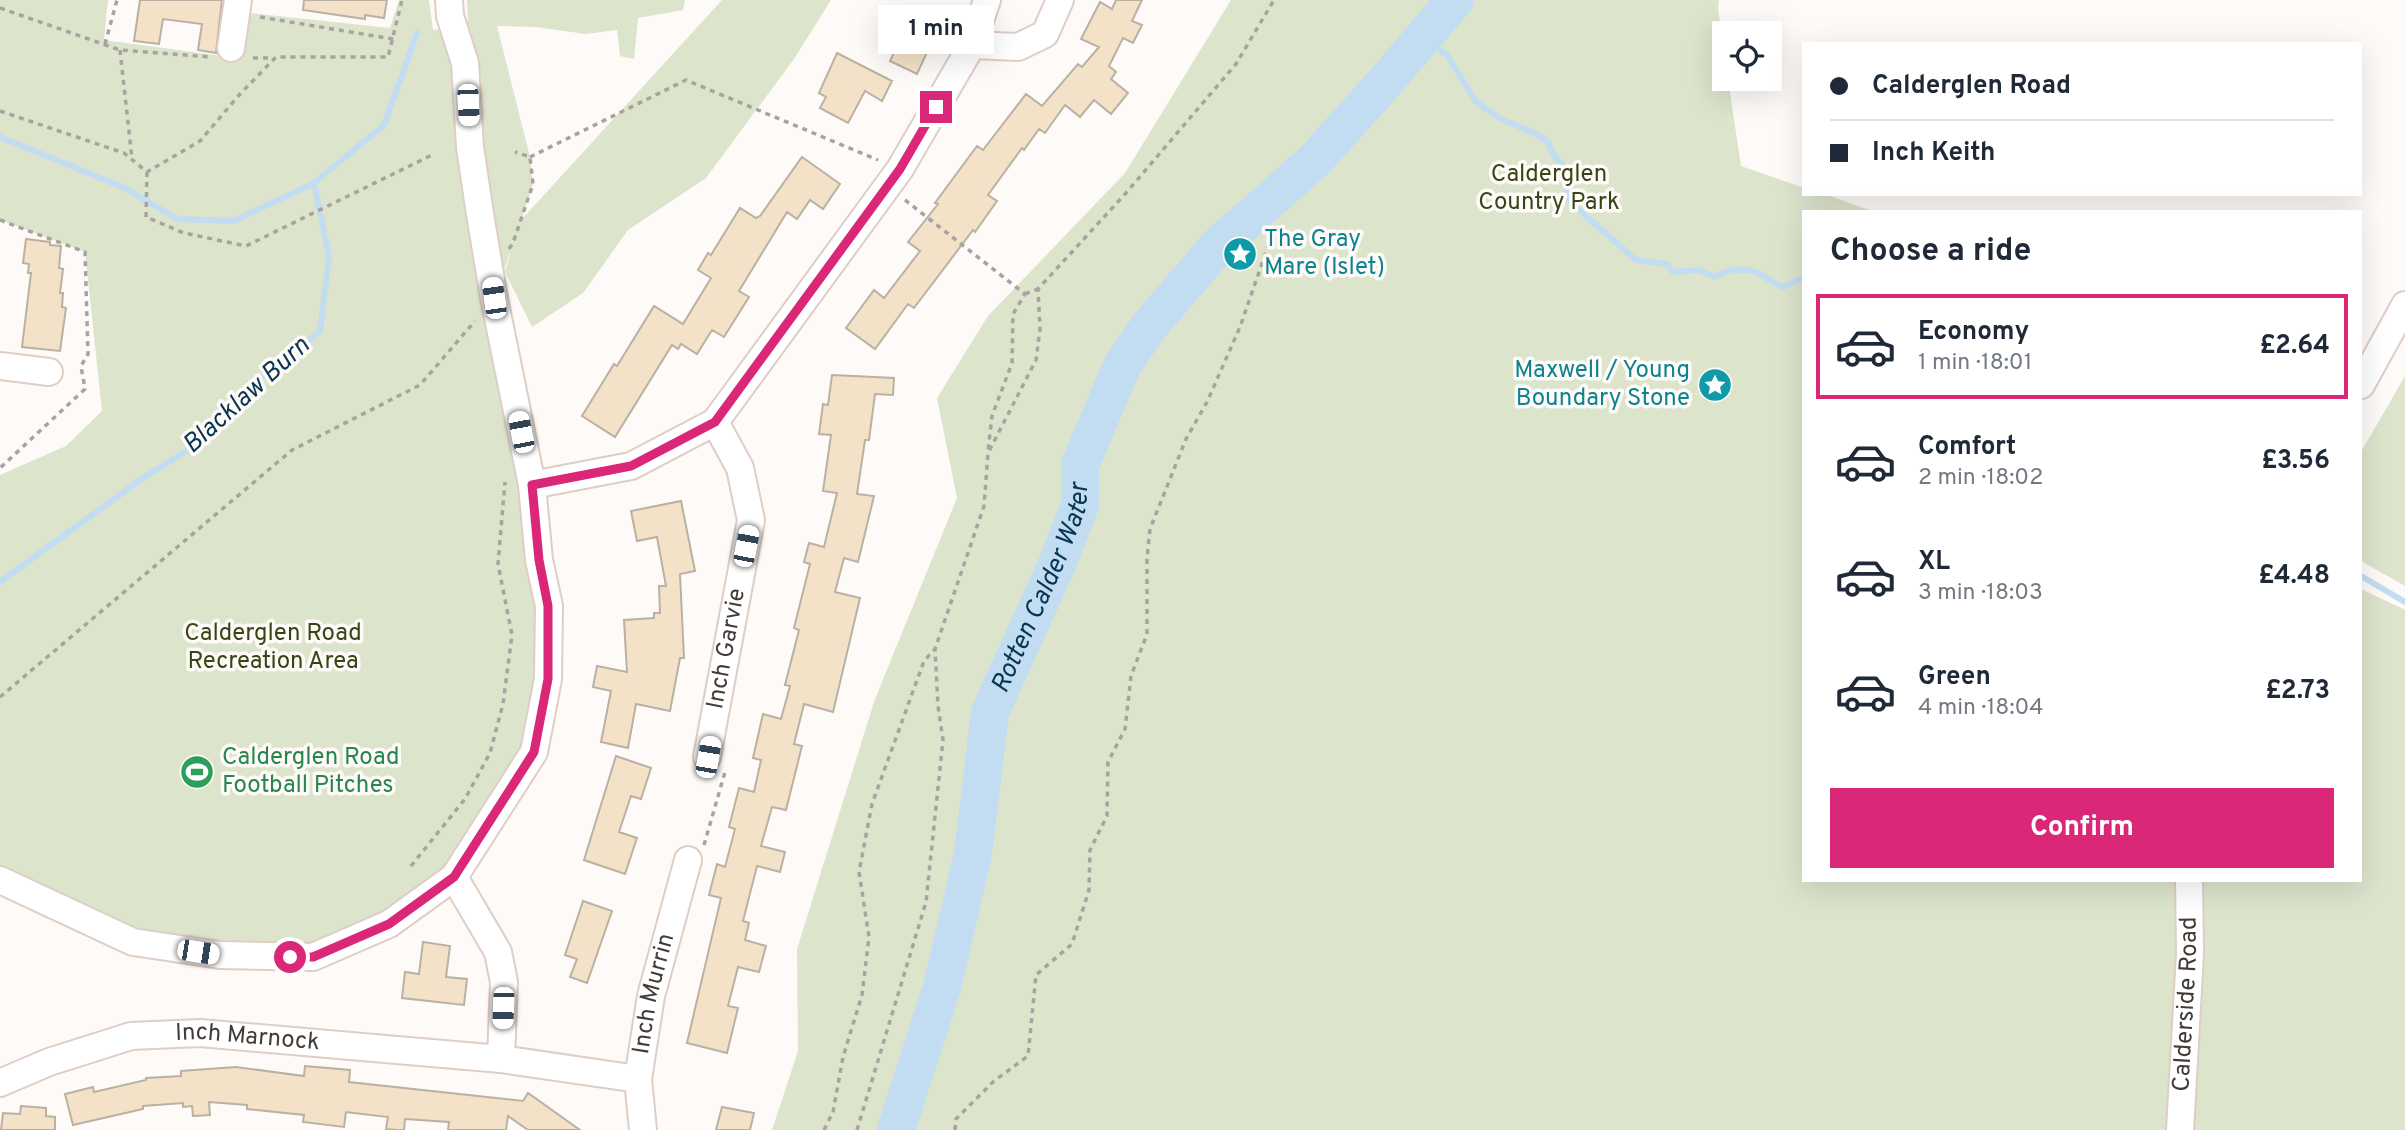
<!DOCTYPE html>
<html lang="en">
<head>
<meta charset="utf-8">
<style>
	:root { --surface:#fff; --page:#f2f2f3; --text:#1f2937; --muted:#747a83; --line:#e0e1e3; --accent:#db2777 }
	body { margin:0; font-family:Overpass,sans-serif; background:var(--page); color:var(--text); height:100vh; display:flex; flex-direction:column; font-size:26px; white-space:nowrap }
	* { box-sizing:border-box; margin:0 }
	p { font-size:23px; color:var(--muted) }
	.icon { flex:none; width:38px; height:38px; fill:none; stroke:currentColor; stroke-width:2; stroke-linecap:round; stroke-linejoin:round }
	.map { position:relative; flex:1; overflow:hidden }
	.sheet { position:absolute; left:1802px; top:210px; width:560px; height:672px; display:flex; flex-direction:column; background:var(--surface); border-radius:0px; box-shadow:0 7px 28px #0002 }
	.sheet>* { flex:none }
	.hud { position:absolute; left:1802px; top:42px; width:560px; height:154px; border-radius:0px; box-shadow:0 7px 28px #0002; display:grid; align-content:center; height:154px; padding:0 28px; background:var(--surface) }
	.buttons { position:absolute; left:1712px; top:21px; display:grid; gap:14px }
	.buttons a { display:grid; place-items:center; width:70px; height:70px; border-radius:0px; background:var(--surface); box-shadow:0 7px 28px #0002; font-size:35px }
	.end { position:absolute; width:32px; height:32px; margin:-16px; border:9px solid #db2777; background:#fff; box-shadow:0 0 0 4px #fff }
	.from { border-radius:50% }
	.bubble { position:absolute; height:49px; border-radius:0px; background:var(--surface); box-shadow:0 7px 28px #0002; font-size:23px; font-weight:700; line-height:49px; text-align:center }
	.car { position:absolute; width:21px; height:42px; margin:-21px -10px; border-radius:9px; box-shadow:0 0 5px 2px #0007; background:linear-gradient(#fff 24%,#345 0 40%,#fff 0 76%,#345 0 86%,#fff 0) }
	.hud b { display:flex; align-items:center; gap:24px; height:66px; font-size:26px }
	.hud b+b { border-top:2px solid var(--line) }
	.hud i { width:18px; height:18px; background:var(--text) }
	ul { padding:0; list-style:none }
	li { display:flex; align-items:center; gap:21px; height:105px; margin:0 14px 10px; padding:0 14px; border:4px solid transparent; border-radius:0px }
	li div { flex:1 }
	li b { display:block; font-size:26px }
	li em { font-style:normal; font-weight:700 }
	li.current { border-color:var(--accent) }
	li>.icon { width:63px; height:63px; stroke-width:1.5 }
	h2 { padding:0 28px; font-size:32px; line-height:84px }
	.button { display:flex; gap:14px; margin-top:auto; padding:14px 28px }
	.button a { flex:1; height:80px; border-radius:0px; background:var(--accent); color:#fff; font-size:28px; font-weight:700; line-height:80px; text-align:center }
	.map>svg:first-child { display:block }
	.green { fill:#dce4cc }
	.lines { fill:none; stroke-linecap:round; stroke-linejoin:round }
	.stream { stroke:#c2dcf1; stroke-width:6 }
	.river { stroke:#c2dcf1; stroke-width:38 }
	.building { fill:#f4e2c8; stroke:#bab1a3; stroke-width:2 }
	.minor-casing { stroke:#decec5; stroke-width:30 }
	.path { stroke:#a8a3a0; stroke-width:3.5; stroke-dasharray:5 5; stroke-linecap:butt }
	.minor { stroke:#fff; stroke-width:26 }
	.route { stroke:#db2777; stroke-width:9 }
	.labels { text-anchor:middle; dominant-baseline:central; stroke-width:7; stroke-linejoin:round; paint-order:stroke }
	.park-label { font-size:24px; fill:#394415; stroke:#fefaf8 }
	.culture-label { font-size:24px; fill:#0d838f; stroke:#fefaf8; text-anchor:start }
	.street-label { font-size:24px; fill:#423b38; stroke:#fefaf8 }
	.leisure-label { font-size:24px; fill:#27864d; stroke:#fefaf8; text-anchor:start }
	.water-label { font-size:26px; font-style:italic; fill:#083553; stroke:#fefaf8 }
</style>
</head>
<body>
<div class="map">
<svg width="2405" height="1130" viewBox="0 0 2405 1130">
	<rect width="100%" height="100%" fill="#fefaf8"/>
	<path class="green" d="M0,0H108L104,40L230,57L250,13L390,28L399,0H429L433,30L468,24L467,0H685L683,10L638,18L634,59L620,56L617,30L586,34L536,27L497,26L530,157L533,184L522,219L722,0H831L794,59L706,178L628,230L583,293L532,327L505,272L512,247L494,299L539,560L534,752L454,877L313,957L133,942L0,880V475L66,446L102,411L85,252L0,220Z
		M1231,0H1719L1718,8L1724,48V79H1728L1741,166L1804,188V194H1824L1875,212H1804V880H2361V589L2405,610V1130H772L798,1051L797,949L875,699L957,498L937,398L988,316L1125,173Z
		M2405,376V586L2361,561V452Z"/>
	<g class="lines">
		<path class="stream" d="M1423,38L1447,55L1476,102L1499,118L1538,135L1548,142L1553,154L1562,165L1569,200L1578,209L1636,260L1667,264L1673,272L1699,270L1715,277C1726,270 1744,267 1756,272C1765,276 1773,283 1783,287L1803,278L1804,279
			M0,137L125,188L177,219L234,221L314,183
			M2361,576L2405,602
			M0,582L143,478L188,450L252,385L320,331L329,256L314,183L384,125L417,33"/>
		<path class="river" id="s1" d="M896,1130L942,987L973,854L990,712L1058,562L1080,505V465L1122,366L1150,325L1219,245L1314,161L1386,81L1455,0"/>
	</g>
	<path class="building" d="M140,0H222L216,53L198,50L202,24L163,19L159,44L134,41Z
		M304,0H387L384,18L365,15V19L303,10Z
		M1116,0H1142L1132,21L1142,25L1133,43L1123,38L1109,66L1116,72L1111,79L1128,93L1111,114L1094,100L1080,117L1065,105L1045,133L1039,129L1024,150L1022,148L988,195L997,201L975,232L973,230L914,308L908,304L875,349L846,328L874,290L884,298L920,251L908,242L938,204L935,203L977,146L983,150L1026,94L1042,106L1078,64L1082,67L1099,47L1081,39L1100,2L1112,9Z
		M910,19L928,28L925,33L934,37L917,74L890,61Z
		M837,53L892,81L882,101L865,91L848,123L820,108L826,97L819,93Z
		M802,157L840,184L823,209L810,200L797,219L787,212L739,291L749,297L724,337L712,330L697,354L681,344L678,349L672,345L615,437L582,416L614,364L617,366L654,306L683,324L711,278L698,270L708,253L711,255L740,208L756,218L760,216Z
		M26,239L50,242V245L61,246L59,268L63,269L60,293H63L62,307L66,308L60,351L22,347L31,273H28L29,264L23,263Z
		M832,375L894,378L893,395L875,394L869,440H865L857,494L874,496L858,562L844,558L835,592L860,598L833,712L804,704L794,744L802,746L786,810L772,807L761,846L785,852L780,872L757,866L743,921L749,923L745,940L766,946L759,972L738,967L728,1006L738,1008L727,1053L687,1043L721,898L709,895L717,864L725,867L735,829L729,827L739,788L754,792L761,760L753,758L763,714L781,719L790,686L785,685L799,630L794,628L810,564L804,562L809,543L824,547L837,493L823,491L831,435L819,434L823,404L828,405Z
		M681,501L695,571L680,574L684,658H680L670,711L636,704L628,748L601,742L611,691L593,687L597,666L627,672L624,620L654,618V613H660L659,586H666L657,537L637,541L631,511Z
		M616,756L651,768L641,799L631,796L619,832L637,838L625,874L584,860Z
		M583,901L612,911L587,983L570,977L577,959L565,955Z
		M423,942L450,946L446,977L467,979L464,1005L402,998L405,972L419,974Z
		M305,1066L350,1070L349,1082L523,1101L528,1093L580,1130H528L508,1116L506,1130H448L449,1122L405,1119L404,1130H397L386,1129L388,1117L346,1112L344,1127L303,1122L304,1115L247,1109V1105L209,1102L210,1115L193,1116L192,1106L183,1107V1103L143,1106V1109L73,1125L65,1094L93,1087L94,1092L146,1080V1078L181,1076V1071L236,1067L304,1076Z
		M21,1106L46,1108V1116L55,1117V1130H1L3,1113L20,1114Z
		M722,1107L754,1113L750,1130H716Z"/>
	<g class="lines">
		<g class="minor-casing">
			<g id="minor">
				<path d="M972,45L1018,47L1045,34L1060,0"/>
				<path d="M231,48L238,0"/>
				<path d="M0,366L49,372"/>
				<path d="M2361,385L2405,305"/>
				<path d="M532,485L631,466L715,422L900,169L972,45L987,0"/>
				<path id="s2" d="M707,757L751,520L740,468L715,422"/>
				<path d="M454,877L498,952L504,982L501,1059"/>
				<path d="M0,880L133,942L220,955L313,957L389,924L454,877L534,752L548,679L549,606L539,560L532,485L494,298L480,214L470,147L465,63L450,16L449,0"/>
				<path id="s3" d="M0,1083L49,1062L131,1036L200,1033L501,1059L638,1079"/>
				<path id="s4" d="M643,1130L638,1079L651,996L688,860"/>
				<path id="s5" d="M2180,1130L2190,954L2189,880"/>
			</g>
		</g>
		<path class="path" d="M0,8L120,50L211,57
			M260,17L393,39
			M105,44L117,0
			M120,50L132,159
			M253,58H273
			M0,111L124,153L147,172L200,141L240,94L276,57H388L402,0
			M530,157L686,80L878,160
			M147,172L146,217L184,233L246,246L434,154
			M905,200L1025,294L1013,314L1012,363L992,416L988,451
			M0,220L85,252L88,354L81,366L85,389L0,468
			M509,249L513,243L533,184L530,157L515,152
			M1025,294L1038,289
			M0,697L292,450L420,385L475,321
			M704,845L725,772
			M411,866L465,799L490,753L503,704L512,635L498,564L505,482
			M824,1130L833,1112L843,1057L862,995L869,937L859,872L872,804L924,661L934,650
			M857,1130L926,902L943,740L938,706L935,649L984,506L988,453L1036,360L1040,329L1038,289L1126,193L1236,64L1274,0
			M955,1130L956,1119L994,1081L1028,1056L1036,975L1072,944L1089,890L1090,850L1107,816L1108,762L1125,729L1131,676L1147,634V559L1150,529L1186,439L1207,402L1240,327L1275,226"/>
		<use href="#minor" class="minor"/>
	</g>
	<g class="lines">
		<path class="route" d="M290,957H313L389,924L454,877L534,752L548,679V606L539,560L532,485L631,466L715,422L900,169L936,107"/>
	</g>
	<defs>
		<g id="sight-disc" transform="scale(1.75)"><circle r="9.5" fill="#0f9aa8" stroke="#fefaf8"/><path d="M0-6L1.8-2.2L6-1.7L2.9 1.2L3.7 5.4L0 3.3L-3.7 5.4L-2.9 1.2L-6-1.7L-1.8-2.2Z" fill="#fff"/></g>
		<g id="stadium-disc" transform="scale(1.75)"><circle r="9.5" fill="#2e9e5b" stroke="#fefaf8"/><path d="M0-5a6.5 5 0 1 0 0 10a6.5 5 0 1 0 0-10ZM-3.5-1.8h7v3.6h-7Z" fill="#fff"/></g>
	</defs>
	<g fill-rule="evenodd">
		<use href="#sight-disc" x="1240" y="254"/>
		<use href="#sight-disc" x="1715" y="385"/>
		<use href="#stadium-disc" x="197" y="772"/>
	</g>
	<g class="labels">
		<g class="park-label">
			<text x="1549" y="175">Calderglen<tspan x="1549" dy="28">Country Park</tspan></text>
			<text x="273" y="634">Calderglen Road<tspan x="273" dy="28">Recreation Area</tspan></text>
		</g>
		<g class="culture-label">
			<text x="1264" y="240">The Gray<tspan x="1264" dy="28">Mare (Islet)</tspan></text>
			<text x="1690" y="371" text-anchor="end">Maxwell / Young<tspan x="1690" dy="28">Boundary Stone</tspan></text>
		</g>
		<g class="street-label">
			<text stroke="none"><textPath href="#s2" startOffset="110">Inch Garvie</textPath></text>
			<text stroke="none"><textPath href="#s4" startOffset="138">Inch Murrin</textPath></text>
			<text stroke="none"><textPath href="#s5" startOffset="126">Calderside Road</textPath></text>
			<text stroke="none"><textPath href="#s3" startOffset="256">Inch Marnock</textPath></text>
		</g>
		<g class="leisure-label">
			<text x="222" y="758">Calderglen Road<tspan x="222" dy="28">Football Pitches</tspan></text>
		</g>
		<g class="water-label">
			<text transform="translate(247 396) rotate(-42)">Blacklaw Burn</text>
			<text stroke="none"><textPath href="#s1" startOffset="565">Rotten Calder Water</textPath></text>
		</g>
	</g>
</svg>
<div class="buttons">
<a><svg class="icon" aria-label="locate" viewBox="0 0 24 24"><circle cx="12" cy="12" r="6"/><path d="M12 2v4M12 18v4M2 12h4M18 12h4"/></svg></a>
</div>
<i class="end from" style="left:290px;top:957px"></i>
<i class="end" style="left:936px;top:107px"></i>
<div class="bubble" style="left:878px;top:5px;width:116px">1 min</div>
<i class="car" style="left:468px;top:105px;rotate:177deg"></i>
<i class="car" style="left:494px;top:298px;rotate:352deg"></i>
<i class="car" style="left:521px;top:432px;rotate:349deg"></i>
<i class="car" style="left:746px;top:546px;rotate:11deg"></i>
<i class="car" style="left:708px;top:757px;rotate:10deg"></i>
<i class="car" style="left:198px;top:952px;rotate:99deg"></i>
<i class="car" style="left:503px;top:1008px;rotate:182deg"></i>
<div class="hud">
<b><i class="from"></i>Calderglen Road</b>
<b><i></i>Inch Keith</b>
</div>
<section class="sheet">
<h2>Choose a ride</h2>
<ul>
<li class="current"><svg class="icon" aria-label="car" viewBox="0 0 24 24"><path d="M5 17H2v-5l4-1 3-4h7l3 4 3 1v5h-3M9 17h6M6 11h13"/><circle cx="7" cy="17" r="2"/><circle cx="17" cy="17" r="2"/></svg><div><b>Economy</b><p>1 min · 18:01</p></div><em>£2.64</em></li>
<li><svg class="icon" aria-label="car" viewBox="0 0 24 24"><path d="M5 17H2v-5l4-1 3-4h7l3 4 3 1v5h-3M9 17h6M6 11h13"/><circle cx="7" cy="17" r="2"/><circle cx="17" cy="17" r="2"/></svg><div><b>Comfort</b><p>2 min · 18:02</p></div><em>£3.56</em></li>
<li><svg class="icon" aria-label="car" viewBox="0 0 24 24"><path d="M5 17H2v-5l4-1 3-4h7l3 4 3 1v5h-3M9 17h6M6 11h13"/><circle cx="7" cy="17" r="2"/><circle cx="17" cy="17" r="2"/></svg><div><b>XL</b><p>3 min · 18:03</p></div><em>£4.48</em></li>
<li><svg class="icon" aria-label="car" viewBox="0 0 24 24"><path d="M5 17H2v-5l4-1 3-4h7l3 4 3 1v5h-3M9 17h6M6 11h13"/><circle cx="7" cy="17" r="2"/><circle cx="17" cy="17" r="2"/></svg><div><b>Green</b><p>4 min · 18:04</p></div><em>£2.73</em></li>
</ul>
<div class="button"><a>Confirm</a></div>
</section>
</div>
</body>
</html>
